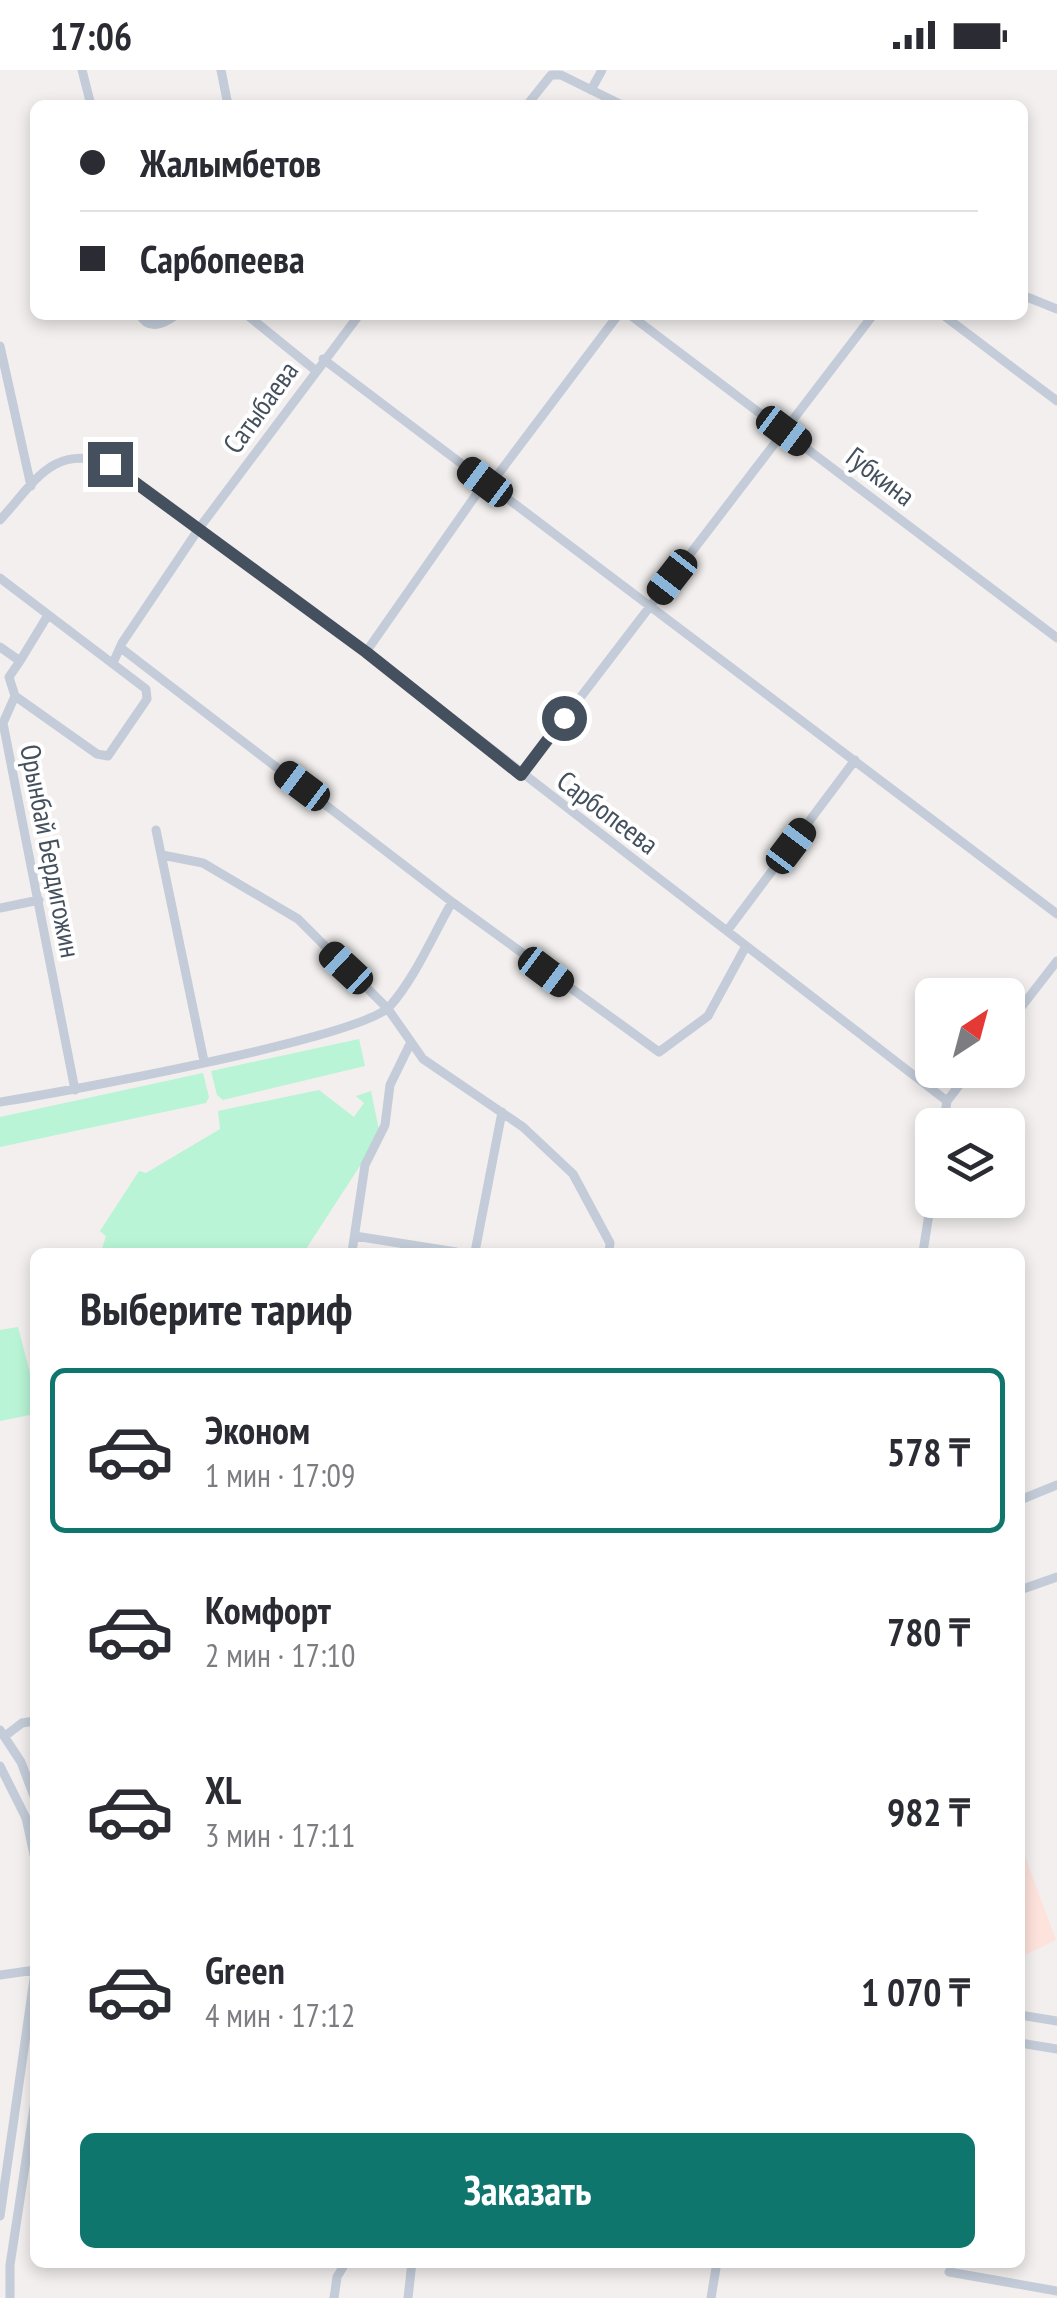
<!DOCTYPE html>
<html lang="ru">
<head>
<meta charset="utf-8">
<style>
	:root { --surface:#fff; --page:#f7f7f7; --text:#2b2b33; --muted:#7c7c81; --line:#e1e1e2; --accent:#0f766e }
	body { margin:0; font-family:"PT Sans Narrow",sans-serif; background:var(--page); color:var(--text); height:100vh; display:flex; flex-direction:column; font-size:38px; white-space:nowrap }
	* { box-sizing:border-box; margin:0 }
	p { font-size:32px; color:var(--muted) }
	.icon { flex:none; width:55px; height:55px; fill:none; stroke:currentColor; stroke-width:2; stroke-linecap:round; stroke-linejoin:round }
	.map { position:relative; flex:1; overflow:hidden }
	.panel { position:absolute; left:30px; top:1178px; width:995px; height:1020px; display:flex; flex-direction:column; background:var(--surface); border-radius:15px; box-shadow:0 5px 15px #0003 }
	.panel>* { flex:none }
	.top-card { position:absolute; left:30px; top:30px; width:998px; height:220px; border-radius:15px; box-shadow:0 5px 15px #0003; display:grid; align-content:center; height:220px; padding:0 50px; background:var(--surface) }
	.needle { width:65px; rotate:36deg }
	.tools { position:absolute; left:915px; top:908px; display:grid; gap:20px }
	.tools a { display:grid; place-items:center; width:110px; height:110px; border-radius:15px; background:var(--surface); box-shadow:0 5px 15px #0003; font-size:50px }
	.end { position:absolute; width:45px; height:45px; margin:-22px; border:12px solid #44505e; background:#fff; box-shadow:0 0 0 5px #fff }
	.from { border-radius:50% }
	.car { position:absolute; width:30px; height:60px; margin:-30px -15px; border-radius:12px; box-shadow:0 0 8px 2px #0007; background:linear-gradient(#222 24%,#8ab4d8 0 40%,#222 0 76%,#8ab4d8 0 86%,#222 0) }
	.top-card b { display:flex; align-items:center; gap:35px; height:95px; font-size:38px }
	.top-card b+b { border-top:2px solid var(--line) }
	.top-card i { width:25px; height:25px; background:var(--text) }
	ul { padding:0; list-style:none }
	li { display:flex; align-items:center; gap:30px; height:165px; margin:0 20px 15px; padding:0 30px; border:5px solid transparent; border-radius:15px }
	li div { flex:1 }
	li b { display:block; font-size:38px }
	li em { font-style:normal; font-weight:700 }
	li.current { border-color:var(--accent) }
	li>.icon { width:90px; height:90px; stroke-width:1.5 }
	h2 { padding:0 50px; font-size:45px; line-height:120px }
	.cta { display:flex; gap:20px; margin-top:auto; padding:20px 50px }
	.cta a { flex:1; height:115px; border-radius:15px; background:var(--accent); color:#fff; font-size:40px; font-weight:700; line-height:115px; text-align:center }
	.status { display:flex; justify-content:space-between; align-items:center; height:70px; padding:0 50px; background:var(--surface); direction:ltr }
	.status svg { height:28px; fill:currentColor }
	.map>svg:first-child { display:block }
	.medical { fill:#fee2dc }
	.green { fill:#b8f4d5 }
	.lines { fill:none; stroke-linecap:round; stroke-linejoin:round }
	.minor { stroke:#c3ccd8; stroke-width:9 }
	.route { stroke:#44505e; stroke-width:12 }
	.labels { text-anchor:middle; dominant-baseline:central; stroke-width:8; stroke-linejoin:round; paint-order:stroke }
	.street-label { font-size:28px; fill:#44505e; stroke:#fff }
</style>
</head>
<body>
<div class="status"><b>17:06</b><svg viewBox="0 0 49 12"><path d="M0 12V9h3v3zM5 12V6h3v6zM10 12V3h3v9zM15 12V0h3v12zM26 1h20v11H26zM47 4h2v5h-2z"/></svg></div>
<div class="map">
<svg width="1057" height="2228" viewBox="0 0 1057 2228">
	<rect width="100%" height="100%" fill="#f2efee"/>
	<path class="medical" d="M1023,1781L1056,1870L1023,1886L1020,1782Z"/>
	<path class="green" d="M359,969L365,996L223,1030L217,1025L211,1001Z
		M203,1003L209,1027L206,1033L0,1077V1047Z
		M319,1020L354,1047L364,1033L356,1026L371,1021L380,1065L304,1182H101L106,1166L100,1161L139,1101L146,1103L220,1059L218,1041Z
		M18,1257L35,1322V1344L0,1351V1260Z"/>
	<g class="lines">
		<path class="minor" d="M82,0L91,35
			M221,0L228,35
			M591,20L602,0
			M527,35L551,5H561L622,35
			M1022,225L1057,239
			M140,245C149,261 164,254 176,245
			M247,245L315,300
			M630,245L1057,568
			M943,245L1057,331
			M0,276L31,416
			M323,289L1057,844
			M490,415L618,245
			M0,450C36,411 52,373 111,394L366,582L947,1031
			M0,508L146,619L147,629L108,686L97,684L15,626L3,653L75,1020
			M0,577L20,591L9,607L15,626
			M121,578L452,832L659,982L708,946L746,876
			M366,582L485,412
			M20,591L48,545
			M113,593L122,573L200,457L359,245
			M521,705L873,245
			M156,760L204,991
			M162,785L203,793L298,849L388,939L423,989L523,1057L573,1104L610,1173L609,1182
			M0,838L39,830
			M727,861L855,690
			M1008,954L1057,891
			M0,1032C57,1023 362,968 390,936C415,908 433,865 452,832
			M943,1055L947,1031L971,1000
			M355,1166L456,1182
			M352,1182L365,1095L385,1055L390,1015L410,974
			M475,1182L502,1042
			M923,1182L932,1125
			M1020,1430L1057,1415
			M1020,1520L1057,1507
			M0,1660L21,1692L35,1729
			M5,1666L22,1653L35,1651
			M0,1696L26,1748L35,1789
			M0,1905L35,1900
			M1020,1945L1057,1951
			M1020,1973L1057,1979
			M0,2146L35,1902
			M949,2202L1057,2221
			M10,2228V2195L35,2031
			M334,2228L337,2207L346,2192
			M408,2228L412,2192
			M711,2228L717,2192"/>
	</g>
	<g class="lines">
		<path class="route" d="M110,394L366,582L521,705L564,648"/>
	</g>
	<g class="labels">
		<g class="street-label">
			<text transform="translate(260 337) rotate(-54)">Сатыбаева</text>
			<text transform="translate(881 406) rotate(37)">Губкина</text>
			<text transform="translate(608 742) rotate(37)">Сарбопеева</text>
			<text transform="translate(51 781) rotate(79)">Орынбай Бердигожин</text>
		</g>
	</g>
</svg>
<div class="tools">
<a><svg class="needle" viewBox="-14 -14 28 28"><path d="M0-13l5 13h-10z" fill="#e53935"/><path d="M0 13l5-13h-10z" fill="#7c7c81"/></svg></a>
<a><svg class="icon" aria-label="layers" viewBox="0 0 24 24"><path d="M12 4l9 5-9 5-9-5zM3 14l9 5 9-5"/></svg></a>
</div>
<i class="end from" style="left:564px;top:648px"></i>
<i class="end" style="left:110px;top:394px"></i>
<i class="car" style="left:784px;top:361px;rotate:127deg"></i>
<i class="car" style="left:485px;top:412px;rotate:307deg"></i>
<i class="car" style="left:672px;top:507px;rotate:218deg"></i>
<i class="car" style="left:302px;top:716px;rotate:307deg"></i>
<i class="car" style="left:791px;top:776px;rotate:37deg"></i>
<i class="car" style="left:346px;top:898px;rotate:313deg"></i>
<i class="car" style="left:546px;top:902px;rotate:127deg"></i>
<div class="top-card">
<b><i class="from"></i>Жалымбетов</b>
<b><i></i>Сарбопеева</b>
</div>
<section class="panel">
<h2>Выберите тариф</h2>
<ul>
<li class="current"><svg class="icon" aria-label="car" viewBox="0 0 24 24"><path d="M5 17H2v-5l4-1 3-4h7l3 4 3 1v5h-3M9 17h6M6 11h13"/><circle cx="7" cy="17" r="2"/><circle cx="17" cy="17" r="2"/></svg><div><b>Эконом</b><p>1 мин · 17:09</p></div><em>578 ₸</em></li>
<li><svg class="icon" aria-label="car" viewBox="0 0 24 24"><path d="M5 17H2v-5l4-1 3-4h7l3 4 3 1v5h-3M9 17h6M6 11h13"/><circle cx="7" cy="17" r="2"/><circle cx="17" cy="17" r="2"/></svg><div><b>Комфорт</b><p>2 мин · 17:10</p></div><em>780 ₸</em></li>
<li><svg class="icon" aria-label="car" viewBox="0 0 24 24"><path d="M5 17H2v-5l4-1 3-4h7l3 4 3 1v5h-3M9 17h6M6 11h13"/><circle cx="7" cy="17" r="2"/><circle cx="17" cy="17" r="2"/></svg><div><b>XL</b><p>3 мин · 17:11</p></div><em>982 ₸</em></li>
<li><svg class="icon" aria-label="car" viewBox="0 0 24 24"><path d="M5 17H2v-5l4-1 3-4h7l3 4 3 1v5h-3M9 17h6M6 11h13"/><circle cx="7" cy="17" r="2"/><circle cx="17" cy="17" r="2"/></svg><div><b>Green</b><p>4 мин · 17:12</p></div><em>1 070 ₸</em></li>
</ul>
<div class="cta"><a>Заказать</a></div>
</section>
</div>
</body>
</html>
